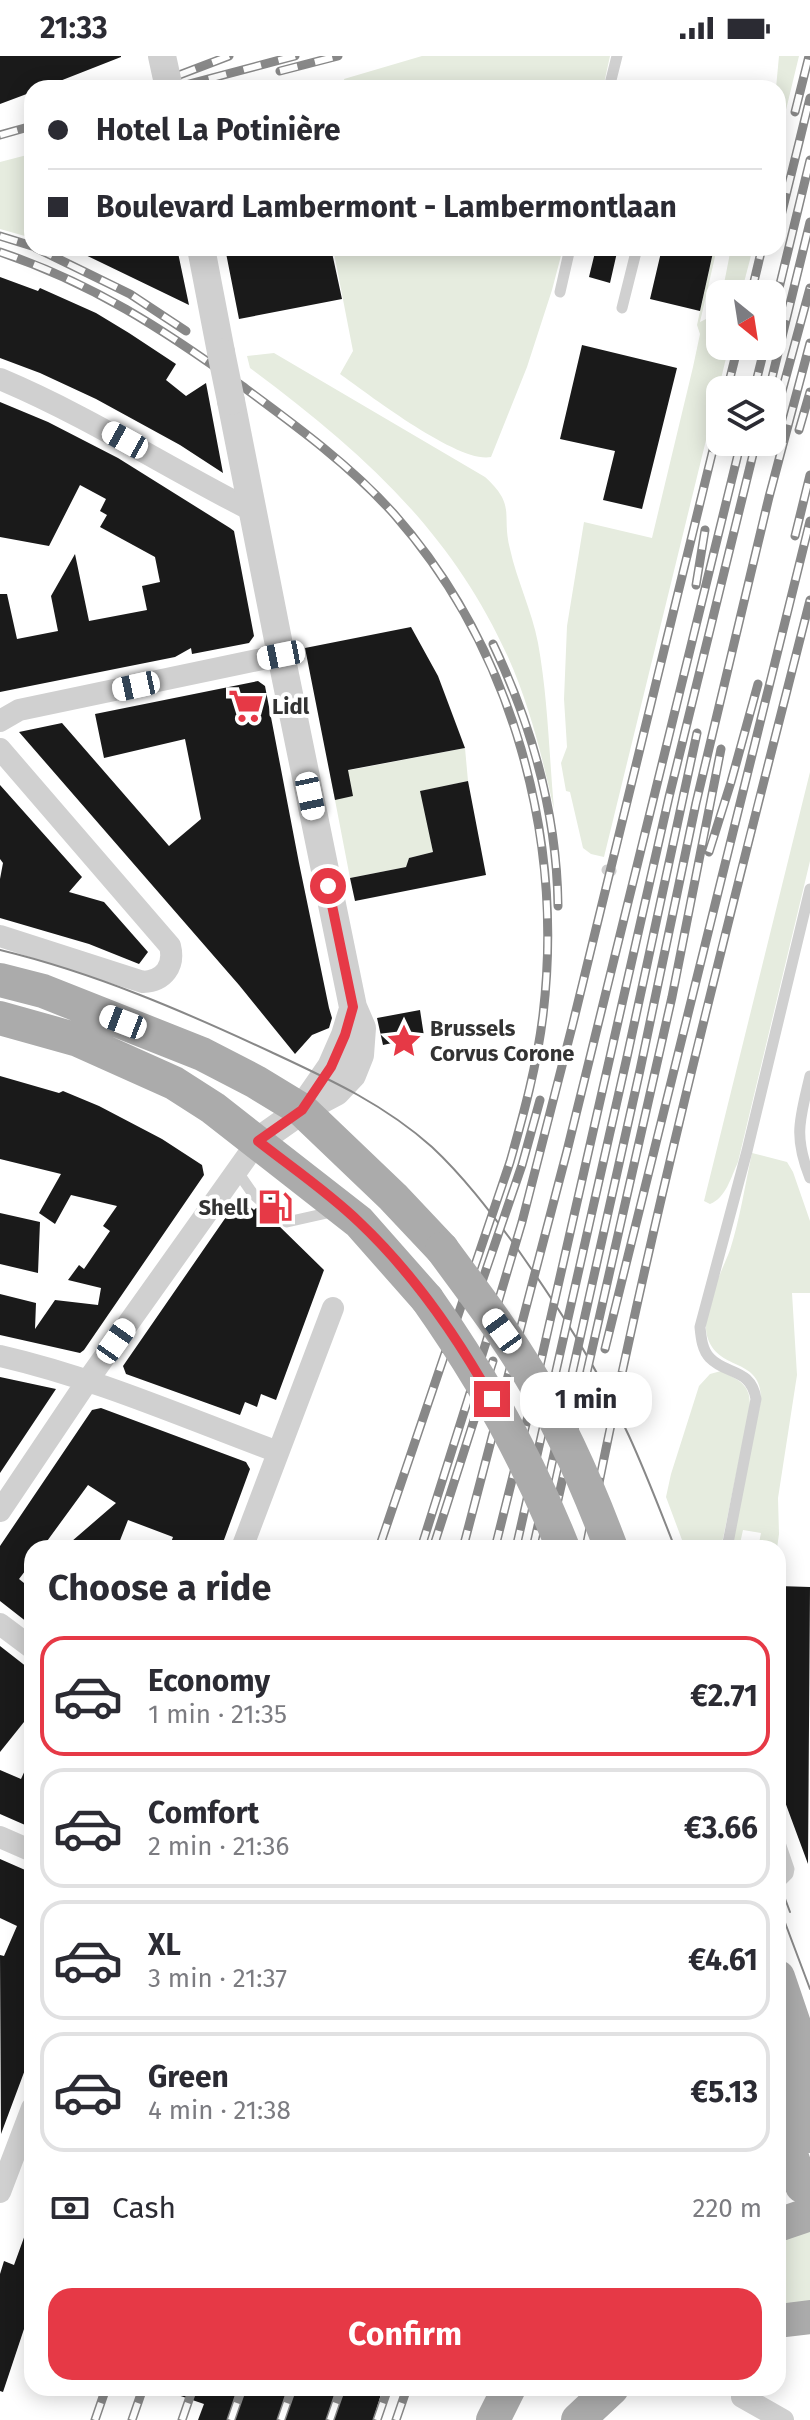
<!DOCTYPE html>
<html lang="en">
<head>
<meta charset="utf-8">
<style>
	:root { --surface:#fff; --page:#f7f7f7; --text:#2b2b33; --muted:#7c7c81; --line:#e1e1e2; --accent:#e63946 }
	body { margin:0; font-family:"Fira Sans",sans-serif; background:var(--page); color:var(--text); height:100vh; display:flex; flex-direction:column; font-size:30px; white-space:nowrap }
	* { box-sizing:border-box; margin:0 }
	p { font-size:26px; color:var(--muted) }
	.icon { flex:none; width:44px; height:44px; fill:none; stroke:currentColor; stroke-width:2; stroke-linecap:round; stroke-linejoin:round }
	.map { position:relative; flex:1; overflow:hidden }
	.drawer { position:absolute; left:24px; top:1484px; width:762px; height:856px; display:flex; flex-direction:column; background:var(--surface); border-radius:24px; box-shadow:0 4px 20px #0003 }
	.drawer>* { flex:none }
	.hud { position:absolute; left:24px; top:24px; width:762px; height:176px; border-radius:24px; box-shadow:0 4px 20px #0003; display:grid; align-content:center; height:176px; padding:0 24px; background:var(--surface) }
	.needle { width:52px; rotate:150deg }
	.tools { position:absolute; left:706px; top:224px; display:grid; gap:16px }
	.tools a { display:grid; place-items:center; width:80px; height:80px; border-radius:16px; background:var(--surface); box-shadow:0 4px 20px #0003; font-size:40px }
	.end { position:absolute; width:36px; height:36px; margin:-18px; border:10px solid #e63946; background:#fff; box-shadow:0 0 0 4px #fff }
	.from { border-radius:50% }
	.bubble { position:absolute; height:56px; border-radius:24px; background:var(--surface); box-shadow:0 4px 20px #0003; font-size:26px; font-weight:700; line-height:56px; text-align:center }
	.car { position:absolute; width:24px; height:48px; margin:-24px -12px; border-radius:10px; box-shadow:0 0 6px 2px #0007; background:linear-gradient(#fff 24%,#345 0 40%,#fff 0 76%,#345 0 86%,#fff 0) }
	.hud b { display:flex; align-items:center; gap:28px; height:76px; font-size:30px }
	.hud b+b { border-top:2px solid var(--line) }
	.hud i { width:20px; height:20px; background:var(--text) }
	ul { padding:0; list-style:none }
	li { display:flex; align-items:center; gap:24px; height:120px; margin:0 16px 12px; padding:0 8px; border:4px solid var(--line); border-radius:24px }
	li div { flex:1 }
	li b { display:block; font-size:30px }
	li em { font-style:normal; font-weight:700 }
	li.on { border-color:var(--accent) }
	li>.icon { width:72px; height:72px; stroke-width:1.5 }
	h2 { padding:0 24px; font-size:36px; line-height:96px }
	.pay { display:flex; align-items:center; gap:20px; height:88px; padding:0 24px; font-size:30px }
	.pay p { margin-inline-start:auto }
	.action { display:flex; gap:16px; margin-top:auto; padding:16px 24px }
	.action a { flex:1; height:92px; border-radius:24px; background:var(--accent); color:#fff; font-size:32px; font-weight:700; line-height:92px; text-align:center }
	.status { display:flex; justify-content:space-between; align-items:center; height:56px; padding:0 40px; background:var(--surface); direction:ltr }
	.status svg { height:22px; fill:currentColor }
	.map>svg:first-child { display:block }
	.green { fill:#e6ecdf }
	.building { fill:#1a1a1a }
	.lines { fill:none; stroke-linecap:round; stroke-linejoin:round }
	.service { stroke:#d0d0d0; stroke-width:11 }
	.minor { stroke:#d0d0d0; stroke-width:22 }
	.tertiary { stroke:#d0d0d0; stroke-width:28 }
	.primary { stroke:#ababab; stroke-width:34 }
	.tram { stroke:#888; stroke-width:2 }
	.rail-casing { stroke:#888; stroke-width:9 }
	.rail { stroke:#fff; stroke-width:6; stroke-dasharray:18; stroke-linecap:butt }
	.tertiary-bridge { stroke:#d0d0d0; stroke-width:28 }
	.primary-bridge { stroke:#ababab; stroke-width:34 }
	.route { stroke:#e63946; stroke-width:10 }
	.labels { text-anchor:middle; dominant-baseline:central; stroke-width:8; stroke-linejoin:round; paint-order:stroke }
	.poi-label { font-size:22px; font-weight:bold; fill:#333; stroke:#fff; text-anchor:start }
</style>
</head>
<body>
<div class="status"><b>21:33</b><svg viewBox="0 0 49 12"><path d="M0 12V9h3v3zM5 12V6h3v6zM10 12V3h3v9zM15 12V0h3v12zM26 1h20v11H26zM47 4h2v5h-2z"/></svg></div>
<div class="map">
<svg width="810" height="2364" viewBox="0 0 810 2364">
	<rect width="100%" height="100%" fill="#fff"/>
	<path class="green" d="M422,0H610L603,32H346L344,23Z
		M779,0H799L778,87V32H776Z
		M27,99L32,120V182L0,173V106Z
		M333,192H563L552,234L527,311L491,401C459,408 368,338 340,318L353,295Z
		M714,192H717L700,266L712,260L720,244V290H729L604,801L591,798L583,792L570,736L566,735L561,707L567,691L564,643L567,570L584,466L652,482L693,311L700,278L697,269Z
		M731,192H753L741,238H722Z
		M274,297L485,421C517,450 501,458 510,493C517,525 532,555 538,587C548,642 549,698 554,753C542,701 530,650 508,601C450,473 360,394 250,312L247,300Z
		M465,692L468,725L421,735L433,796L409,802L406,811L350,822L330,718Z
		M810,716V805L738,1106C731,1121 726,1142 710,1148L704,1145Z
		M752,1097L787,1106L793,1116L810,1165V1237H792L797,1319L778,1442L779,1478L777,1492H758L761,1477L743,1474L739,1492H730L761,1344C762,1301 720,1316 708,1283C699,1258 721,1218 730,1194C740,1163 745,1129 752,1097Z
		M721,1315C742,1325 753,1331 749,1356L721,1492H685L666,1441L671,1418L699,1330L710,1318Z
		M810,2173V2250L778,2254V2180Z"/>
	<path class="building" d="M0,0H121V1L42,32H32V36L0,48Z
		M71,192H177L189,249Z
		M225,192H331L342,243L239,263Z
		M596,192H618L610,227L589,221Z
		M662,192H714L700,255L650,243Z
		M0,221L38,235L40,232L96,257L129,277L176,308L166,324L186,340L206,327L223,417L180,389L96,343L40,317L0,302Z
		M582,289L677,312L642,453L603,444L615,395L560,383Z
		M0,346L48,366L118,402L230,472L234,475L254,580L249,587L192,598L191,592L175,601L0,636V538H7L17,583L58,575L51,540L75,498L89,565L147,554L142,530L160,526L155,501L100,471L107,459L100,455L106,443L80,429L49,490L0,481Z
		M411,571L438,620L465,692L348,714L353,740L335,744L305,592Z
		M258,625L265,630L299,807L329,952L332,962L329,972L312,979L295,998L239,929L19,676L62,667L169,790L201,763L185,683L104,702L95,658Z
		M468,725L486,819L355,845L350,822L406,811L409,802L433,796L420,735Z
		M0,729L82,821L69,836L104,846L148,896L139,908L89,888L0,862V823L3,807L0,803Z
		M420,954L424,980L383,989L377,962Z
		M0,1020L59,1037L63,1035L99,1050L162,1083L202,1109L204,1119L84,1294L80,1297L0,1279V1238L36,1247L35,1273L55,1244L98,1249L101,1232L68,1224L79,1209L84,1213L110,1175L103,1170L117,1150L71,1139L55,1168L39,1157L61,1118L0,1103Z
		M268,1137L290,1155L277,1157L276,1167L324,1214L276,1344L261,1338L257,1351L245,1346L240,1359L126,1318L123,1310L226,1161L241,1143L254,1154L256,1152L264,1153L269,1147Z
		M0,1157L40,1166L38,1217L0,1208Z
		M0,1321L56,1333L0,1417Z
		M101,1352L246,1406L250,1413L221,1492H169L173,1481L128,1464L117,1492L98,1488L95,1492H64L116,1447L88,1429L42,1492H32V1506L19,1523L24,1527L32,1520V1570L0,1545V1490L92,1354Z
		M778,1530L810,1531L808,1808L778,1727Z
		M0,1590L32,1615V1656L0,1696Z
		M32,1699V1772L0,1758V1714L21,1723Z
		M0,1803L32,1817V1995L1,2078L0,1899L4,1900L17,1870L0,1862Z
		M30,2165H32V2249L3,2336L0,2335V2218L4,2205L14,2209Z
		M166,2332H383L373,2364H198L204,2348L166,2335Z"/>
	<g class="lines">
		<path class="service" d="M609,32L617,0
			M560,236L570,192
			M622,252L637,192
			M607,814L611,815
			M810,1020C800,1063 793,1079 810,1122
			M237,1115L253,1138L261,1145
			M283,1163L287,1166L336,1155
			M727,1492L756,1343C751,1312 726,1319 710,1302C702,1294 701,1281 700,1271L747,1095L810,833
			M778,1781L789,1813L788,1818L778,1828"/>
		<path class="minor" d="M0,323C88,360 168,412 253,455
			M0,665L19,654L281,599
			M0,693L170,890C175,910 164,925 143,926L0,880
			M0,1300C96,1322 186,1362 278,1396
			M0,1455L88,1324L258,1085
			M242,1492L333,1252
			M0,1568L32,1592
			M0,1781L32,1795
			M0,2136L32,2052
			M742,2341L783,2364"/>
		<path class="tertiary" d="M201,192L221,296
			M231,345L281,599L353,951L362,972L360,999L352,1019L336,1036L302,1054L258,1085
			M304,1050L331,1011L345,979L352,956"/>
		<path class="primary" d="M0,924L43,935L202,998L256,1026L302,1054L393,1141L442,1193
			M0,962L78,984L174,1027L213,1052L359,1166L427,1243
			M778,1921L810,2015
			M778,1989L810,2080
			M778,2061L802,2130
			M778,2169L810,2158
			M778,2265L810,2261
			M493,2364L509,2332
			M578,2364L612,2332"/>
		<path class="tram" d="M0,894C95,917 183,955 271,996C329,1023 384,1048 432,1091C463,1120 489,1154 514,1188C557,1249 598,1312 629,1380C646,1417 660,1454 675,1492
			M778,1824L790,1856
			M778,1848L810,1933"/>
		<g class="rail-casing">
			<path id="rail" d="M280,15L338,0
				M145,32L229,0
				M174,32L295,0
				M795,56L809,0
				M0,79L32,70
				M778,172L810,42
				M0,180L32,190
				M36,192L130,238L186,275
				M0,196C92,227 163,273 242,330C295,369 350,409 394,458C513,593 564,782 543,959C537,1009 524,1057 510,1106L379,1492
				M751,238L762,192
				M772,261L810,104
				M727,334L738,290
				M754,334L765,290
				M769,334L810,166
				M772,372L810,232
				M799,374L810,336
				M795,480L810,419
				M696,529L705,474
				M493,588C532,670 557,759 558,850
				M709,796L731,726L758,628
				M475,1246L522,1109L540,1044
				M605,1293L810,465
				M421,1492L488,1280L522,1166L573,967L720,365
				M433,1492L493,1305
				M463,1492L567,1095L741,386
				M495,1492L533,1340L669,741L756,386
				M516,1492L627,1001L697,677
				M533,1492L640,1014L696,747L769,441L810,287
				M547,1492L672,941L721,693
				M586,1492C648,1173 730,859 810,544
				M95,2364L106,2332
				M132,2364L143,2332
				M182,2364L193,2332
				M231,2364L242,2332
				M281,2364L292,2332
				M330,2364L341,2332
				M377,2364L388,2332
				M396,2364L407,2332"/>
		</g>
		<use href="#rail" class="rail"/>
		<path class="tertiary-bridge" d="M162,0L169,32
			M221,296L231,345"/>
		<path class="primary-bridge" d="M442,1193C472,1234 504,1275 530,1319C563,1373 589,1433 611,1492
			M427,1243C482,1321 528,1403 563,1492"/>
	</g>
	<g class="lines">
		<path class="route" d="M328,830L353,951L345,979L331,1011L302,1054L258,1085C291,1111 328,1136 359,1166C412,1216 456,1279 492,1343"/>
	</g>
	<defs>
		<g id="supermarket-bare" transform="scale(2.76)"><path d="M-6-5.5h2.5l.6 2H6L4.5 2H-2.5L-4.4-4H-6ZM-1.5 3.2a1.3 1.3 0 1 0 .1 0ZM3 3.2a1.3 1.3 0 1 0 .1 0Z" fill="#e63946" stroke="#fff" stroke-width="2.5" paint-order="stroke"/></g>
		<g id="sight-bare" transform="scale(2.76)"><path d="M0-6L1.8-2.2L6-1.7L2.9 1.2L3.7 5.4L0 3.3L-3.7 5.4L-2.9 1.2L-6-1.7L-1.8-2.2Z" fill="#e63946" stroke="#fff" stroke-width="2.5" paint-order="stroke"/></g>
		<g id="fuel-bare" transform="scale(2.76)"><path d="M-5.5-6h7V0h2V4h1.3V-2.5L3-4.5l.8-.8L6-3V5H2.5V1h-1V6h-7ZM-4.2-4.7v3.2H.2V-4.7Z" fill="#e63946" stroke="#fff" stroke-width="2.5" paint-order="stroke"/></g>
	</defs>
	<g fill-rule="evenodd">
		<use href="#supermarket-bare" x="246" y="650"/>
		<use href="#sight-bare" x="404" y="985"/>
		<use href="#fuel-bare" x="275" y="1151"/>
	</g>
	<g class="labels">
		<g class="poi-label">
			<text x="272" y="650">Lidl</text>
			<text x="430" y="972">Brussels<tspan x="430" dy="25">Corvus Corone</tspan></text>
			<text x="249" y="1151" text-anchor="end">Shell</text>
		</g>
	</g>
</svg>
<div class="tools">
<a><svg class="needle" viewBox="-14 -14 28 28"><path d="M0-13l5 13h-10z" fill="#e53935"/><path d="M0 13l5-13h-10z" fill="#7c7c81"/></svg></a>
<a><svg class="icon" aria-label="layers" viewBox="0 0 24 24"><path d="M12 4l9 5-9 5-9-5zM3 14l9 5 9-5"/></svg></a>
</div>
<i class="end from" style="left:328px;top:830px"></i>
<i class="end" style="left:492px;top:1343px"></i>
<div class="bubble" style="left:520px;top:1316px;width:132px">1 min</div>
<i class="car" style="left:125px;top:384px;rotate:299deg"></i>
<i class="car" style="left:281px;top:599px;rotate:259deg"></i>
<i class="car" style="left:136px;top:630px;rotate:258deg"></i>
<i class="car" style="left:310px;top:740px;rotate:168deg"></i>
<i class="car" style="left:123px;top:966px;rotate:291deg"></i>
<i class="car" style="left:502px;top:1275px;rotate:324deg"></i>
<i class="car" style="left:116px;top:1285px;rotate:35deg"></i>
<div class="hud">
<b><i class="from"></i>Hotel La Potinière</b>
<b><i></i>Boulevard Lambermont - Lambermontlaan</b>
</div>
<section class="drawer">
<h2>Choose a ride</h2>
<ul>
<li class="on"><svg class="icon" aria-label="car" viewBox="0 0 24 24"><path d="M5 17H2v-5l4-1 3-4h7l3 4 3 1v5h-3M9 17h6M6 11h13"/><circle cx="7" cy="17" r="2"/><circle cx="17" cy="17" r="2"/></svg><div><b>Economy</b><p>1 min · 21:35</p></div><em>€2.71</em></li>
<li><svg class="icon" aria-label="car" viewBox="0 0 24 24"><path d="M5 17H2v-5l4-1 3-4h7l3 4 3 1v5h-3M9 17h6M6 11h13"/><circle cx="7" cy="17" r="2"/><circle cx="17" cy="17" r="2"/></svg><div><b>Comfort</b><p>2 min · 21:36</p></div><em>€3.66</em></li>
<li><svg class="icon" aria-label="car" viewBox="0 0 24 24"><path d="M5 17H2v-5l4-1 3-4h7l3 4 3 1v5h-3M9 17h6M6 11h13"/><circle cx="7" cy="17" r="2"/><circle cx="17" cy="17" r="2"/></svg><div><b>XL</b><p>3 min · 21:37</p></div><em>€4.61</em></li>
<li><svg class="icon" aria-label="car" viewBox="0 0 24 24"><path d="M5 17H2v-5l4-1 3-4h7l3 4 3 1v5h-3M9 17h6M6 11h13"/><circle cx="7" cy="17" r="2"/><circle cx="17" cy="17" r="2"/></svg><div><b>Green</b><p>4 min · 21:38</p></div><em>€5.13</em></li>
</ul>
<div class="pay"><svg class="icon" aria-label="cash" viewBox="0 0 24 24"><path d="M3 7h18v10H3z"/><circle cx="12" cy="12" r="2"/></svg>Cash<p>220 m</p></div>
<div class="action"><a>Confirm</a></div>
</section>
</div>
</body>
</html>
